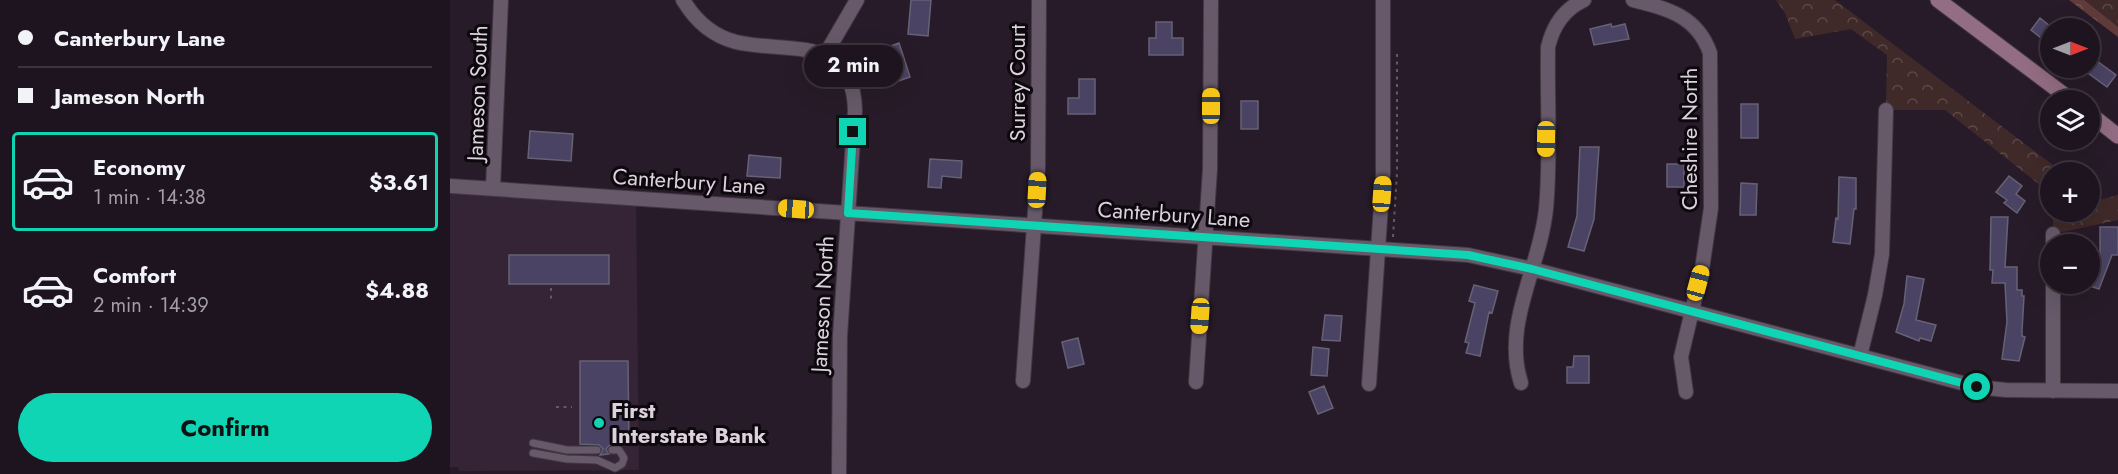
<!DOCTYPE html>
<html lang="en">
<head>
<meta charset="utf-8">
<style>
	:root { --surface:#1e141f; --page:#261d28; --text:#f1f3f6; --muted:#a19ea4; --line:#3c333d; --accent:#0fd5b4 }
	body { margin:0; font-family:Jost,sans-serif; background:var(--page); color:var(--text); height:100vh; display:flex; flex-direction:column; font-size:22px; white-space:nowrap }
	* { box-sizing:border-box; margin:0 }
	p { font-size:20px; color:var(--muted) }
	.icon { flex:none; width:33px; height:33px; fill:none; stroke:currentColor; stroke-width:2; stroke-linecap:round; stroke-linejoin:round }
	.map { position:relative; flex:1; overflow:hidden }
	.panel { display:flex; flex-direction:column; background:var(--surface); width:450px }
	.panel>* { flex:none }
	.top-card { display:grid; align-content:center; height:132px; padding:0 18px; background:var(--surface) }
	.needle { width:39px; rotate:90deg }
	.tools { position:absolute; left:1590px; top:18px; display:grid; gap:12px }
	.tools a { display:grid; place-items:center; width:60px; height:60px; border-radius:50%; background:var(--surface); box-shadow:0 6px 24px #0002,0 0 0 2px var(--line); font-size:30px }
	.end { position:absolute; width:27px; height:27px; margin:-14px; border:8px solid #0fd5b4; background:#111; box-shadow:0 0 0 3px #111 }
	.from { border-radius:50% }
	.bubble { position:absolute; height:42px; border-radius:21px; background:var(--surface); box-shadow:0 6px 24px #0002,0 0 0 2px var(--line); font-size:20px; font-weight:700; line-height:42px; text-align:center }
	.car { position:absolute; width:18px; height:36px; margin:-18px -9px; border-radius:8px; box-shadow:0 0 4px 2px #0007; background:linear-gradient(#f5c518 24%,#345 0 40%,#f5c518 0 76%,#345 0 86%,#f5c518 0) }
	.top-card b { display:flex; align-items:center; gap:21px; height:57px; font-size:22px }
	.top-card b+b { border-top:2px solid var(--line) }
	.top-card i { width:15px; height:15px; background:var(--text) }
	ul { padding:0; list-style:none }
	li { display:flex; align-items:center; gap:18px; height:99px; margin:0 12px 9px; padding:0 6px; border:3px solid transparent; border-radius:6px }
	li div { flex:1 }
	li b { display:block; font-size:22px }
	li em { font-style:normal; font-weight:700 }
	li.current { border-color:var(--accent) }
	li>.icon { width:54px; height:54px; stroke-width:1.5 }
	.cta { display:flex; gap:12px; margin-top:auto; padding:12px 18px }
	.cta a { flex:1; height:69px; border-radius:36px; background:var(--accent); color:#111; font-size:24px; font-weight:700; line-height:69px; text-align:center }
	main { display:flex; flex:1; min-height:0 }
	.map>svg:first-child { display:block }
	.built { fill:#342436 }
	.forest { fill:url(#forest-crowns) }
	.park { fill:url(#park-crowns) }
	.building { fill:#4a4363; stroke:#666276; stroke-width:1.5 }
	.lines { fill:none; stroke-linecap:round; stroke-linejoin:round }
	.lane-casing { stroke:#413742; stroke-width:9 }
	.street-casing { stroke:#413742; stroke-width:16 }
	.secondary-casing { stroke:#413742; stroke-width:17 }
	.path { stroke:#645965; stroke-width:2; stroke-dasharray:3 4.5; stroke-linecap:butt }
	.lane { stroke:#675969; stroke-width:7 }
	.street { stroke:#675969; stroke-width:14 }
	.secondary { stroke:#936d84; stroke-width:15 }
	.route { stroke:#0fd5b4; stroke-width:8 }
	.poi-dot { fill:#0fd5b4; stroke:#0d080e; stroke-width:2 }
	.labels { text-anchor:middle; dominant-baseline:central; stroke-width:6; stroke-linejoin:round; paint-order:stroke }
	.street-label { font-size:22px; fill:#dbd2dc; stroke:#0d080e }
	.poi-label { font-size:22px; font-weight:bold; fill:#dbd2dc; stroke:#0d080e; text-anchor:start }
</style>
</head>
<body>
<main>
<section class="panel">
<div class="top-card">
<b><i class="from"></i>Canterbury Lane</b>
<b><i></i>Jameson North</b>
</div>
<ul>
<li class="current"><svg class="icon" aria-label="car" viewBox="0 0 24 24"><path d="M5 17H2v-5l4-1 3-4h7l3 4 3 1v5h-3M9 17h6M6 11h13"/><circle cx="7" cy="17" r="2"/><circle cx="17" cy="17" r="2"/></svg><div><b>Economy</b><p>1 min · 14:38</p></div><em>$3.61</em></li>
<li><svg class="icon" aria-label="car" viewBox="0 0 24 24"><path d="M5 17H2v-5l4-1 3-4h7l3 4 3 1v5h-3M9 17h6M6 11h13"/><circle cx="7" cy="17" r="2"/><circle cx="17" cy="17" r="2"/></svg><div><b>Comfort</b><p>2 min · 14:39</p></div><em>$4.88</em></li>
</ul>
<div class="cta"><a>Confirm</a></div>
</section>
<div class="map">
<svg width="1668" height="474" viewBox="0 0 1668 474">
	<defs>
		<pattern id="forest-crowns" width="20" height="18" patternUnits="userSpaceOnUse" patternTransform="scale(1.5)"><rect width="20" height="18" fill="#603b39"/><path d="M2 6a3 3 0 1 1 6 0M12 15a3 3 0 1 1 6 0" fill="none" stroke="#765655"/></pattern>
		<pattern id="park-crowns" width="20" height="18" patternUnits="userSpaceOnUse" patternTransform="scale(1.5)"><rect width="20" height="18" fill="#402a29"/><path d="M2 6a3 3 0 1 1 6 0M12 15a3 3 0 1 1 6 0" fill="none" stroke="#5b4847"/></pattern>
	</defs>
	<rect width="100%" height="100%" fill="#281b29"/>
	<path class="built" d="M0,186L186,198L189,470L9,471L8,467H0Z"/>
	<path class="forest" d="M1619,0H1668V37Z"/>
	<path class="park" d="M1326,0H1385L1612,172H1600V193L1495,110H1436L1437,55L1401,29L1345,39L1335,13Z
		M1634,0H1668V27Z
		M1640,193L1649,200L1668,195V220L1603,234V212H1640Z"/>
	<path class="building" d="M461,0H481L478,36L458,34Z
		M1590,18L1600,26V45L1581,30Z
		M706,22H722V38H733V55H699V38H706Z
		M1161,24L1162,27L1175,24L1179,39L1144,45L1140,29Z
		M449,43L460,77L434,86L427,51Z
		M1647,61L1666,75L1657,87L1638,73Z
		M629,79H645V114H618V98H629Z
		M791,101H808V129H791Z
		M1291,104H1308V138H1291Z
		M80,131L123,134L121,161L78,158Z
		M1130,147H1149L1144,219L1134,251L1118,247L1127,216Z
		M299,155L331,158L330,178L297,176Z
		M480,159L512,161L511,178L492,176L491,188L478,187Z
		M1217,164H1234V187H1217Z
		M1559,176L1572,186L1566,194L1575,201L1567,213L1554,203L1557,200L1546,192Z
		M1389,177L1406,178V209H1404L1400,244L1383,242L1386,218L1388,219Z
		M1291,183L1307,184L1306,215H1290Z
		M1541,217H1558L1555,267H1567V290H1572V296H1574L1572,331V336L1575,337L1569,361L1552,359L1557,322L1555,283H1542L1543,270H1540Z
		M1650,227H1668V255H1662L1649,289L1640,286V267L1644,255L1650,257Z
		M59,255H159V284H59Z
		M1457,276L1474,279L1466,320L1486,325L1481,341L1470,338L1469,341L1446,332L1454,304Z
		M1024,285L1048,291L1042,313L1039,312L1030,356L1016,353L1019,343L1015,342L1025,303L1019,301Z
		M875,315L892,316L890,341L872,340Z
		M628,338L634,364L618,368L612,342Z
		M863,347L879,349L877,376L861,375Z
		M1124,356H1139V383H1117V367H1123Z
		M130,361H178L179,445H160L156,449L159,454L150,455L153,449L149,445L130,444Z
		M874,386L883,408L868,414L859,392Z"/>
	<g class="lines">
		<g class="lane-casing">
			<path id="lane" d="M83,443L117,450H147
				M83,453L117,459L147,460L165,468L172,464L174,458L169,450H162"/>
		</g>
		<g class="street-casing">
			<path id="street" d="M233,0C245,20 262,36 286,42C336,54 403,33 405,110L390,336L389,474
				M1183,0C1218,9 1247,16 1260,53L1261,208L1252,269L1231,357L1236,392
				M375,55L407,0
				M0,186L1018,255L1082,269L1527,387L1556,390L1668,391
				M43,188L51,0
				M1603,234V244
				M1603,284V391
				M1410,356L1425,295L1432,254L1436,110
				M573,381L588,169L589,0
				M746,382L760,169L761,0
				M1071,383C1052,324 1090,268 1096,209C1101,156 1097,100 1098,47C1103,26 1114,9 1134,0
				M919,384L933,175V0"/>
		</g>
		<g class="secondary-casing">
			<path id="secondary" d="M1488,0L1621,100
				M1640,114L1668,136"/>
		</g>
		<path class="path" d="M943,237L947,173V53
			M101,288V303
			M106,407H122"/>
		<use href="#lane" class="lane"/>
		<use href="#street" class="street"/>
		<use href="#secondary" class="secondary"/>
	</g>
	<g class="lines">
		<path class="route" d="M403,132L398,213L1018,255L1082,269L1527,387"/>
	</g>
	<circle class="poi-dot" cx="149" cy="423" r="6"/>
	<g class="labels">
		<g class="street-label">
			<text transform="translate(567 83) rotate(-90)">Surrey Court</text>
			<text transform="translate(27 93) rotate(-88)">Jameson South</text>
			<text transform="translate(1239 139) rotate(-90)">Cheshire North</text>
			<text transform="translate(239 181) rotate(4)">Canterbury Lane</text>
			<text transform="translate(724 214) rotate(4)">Canterbury Lane</text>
			<text transform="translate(372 304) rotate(-87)">Jameson North</text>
		</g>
		<g class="poi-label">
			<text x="161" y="410">First<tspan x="161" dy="25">Interstate Bank</tspan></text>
		</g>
	</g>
</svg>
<div class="tools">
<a><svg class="needle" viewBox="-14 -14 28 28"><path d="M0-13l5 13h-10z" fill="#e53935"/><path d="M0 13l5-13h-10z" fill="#a19ea4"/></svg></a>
<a><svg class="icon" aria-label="layers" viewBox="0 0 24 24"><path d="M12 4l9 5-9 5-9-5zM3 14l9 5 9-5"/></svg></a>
<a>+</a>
<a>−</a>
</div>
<i class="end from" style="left:1527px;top:387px"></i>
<i class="end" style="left:403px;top:132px"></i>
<div class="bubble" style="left:354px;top:45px;width:99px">2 min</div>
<i class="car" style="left:761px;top:106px;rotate:0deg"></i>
<i class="car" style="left:1096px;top:139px;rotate:181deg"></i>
<i class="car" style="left:587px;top:190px;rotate:3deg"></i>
<i class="car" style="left:932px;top:194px;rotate:4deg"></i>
<i class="car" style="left:346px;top:209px;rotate:274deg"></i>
<i class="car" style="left:1248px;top:283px;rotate:15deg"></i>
<i class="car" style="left:750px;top:316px;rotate:184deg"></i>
</div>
</main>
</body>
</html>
